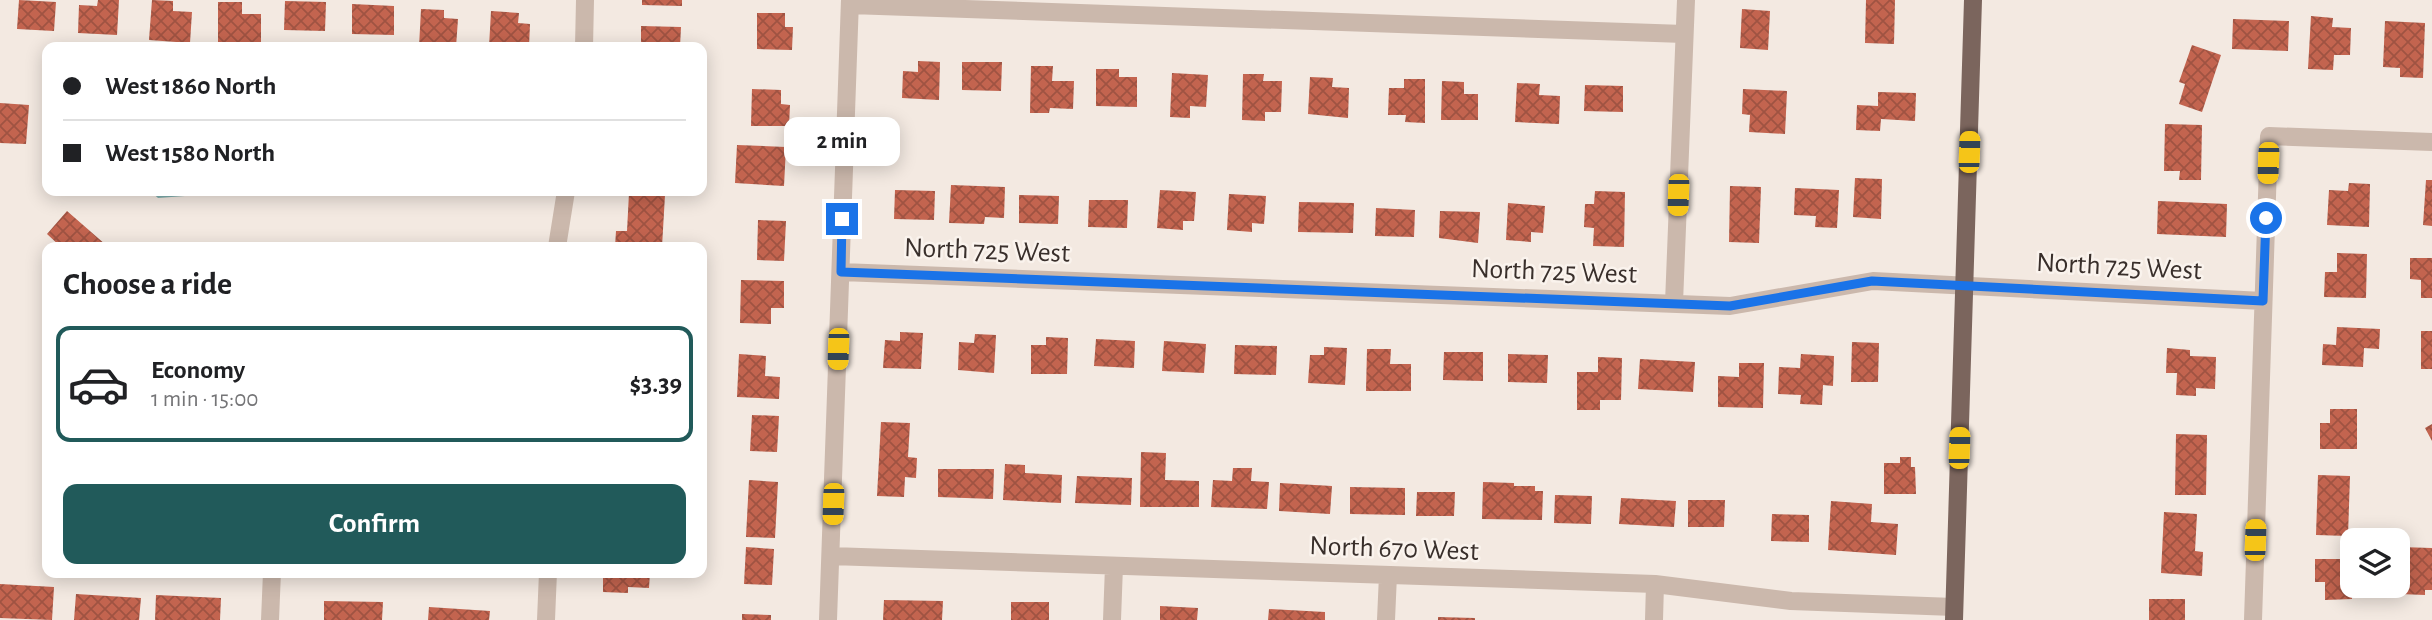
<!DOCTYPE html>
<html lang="en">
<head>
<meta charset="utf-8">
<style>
	:root { --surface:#fff; --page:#f6f6f6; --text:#202124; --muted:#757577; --line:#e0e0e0; --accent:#215a5a }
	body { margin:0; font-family:"Alegreya Sans",sans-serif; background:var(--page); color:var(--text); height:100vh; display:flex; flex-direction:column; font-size:26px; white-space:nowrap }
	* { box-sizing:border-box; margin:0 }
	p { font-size:23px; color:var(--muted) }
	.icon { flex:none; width:38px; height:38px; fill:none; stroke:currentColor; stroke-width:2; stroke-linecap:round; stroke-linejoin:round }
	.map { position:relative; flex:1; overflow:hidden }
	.side { position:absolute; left:42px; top:242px; width:665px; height:336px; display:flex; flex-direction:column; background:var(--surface); border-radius:14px; box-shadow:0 4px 18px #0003 }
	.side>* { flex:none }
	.top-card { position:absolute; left:42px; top:42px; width:665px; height:154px; border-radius:14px; box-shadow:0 4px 18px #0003; display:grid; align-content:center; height:154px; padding:0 21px; background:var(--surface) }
	.fabs { position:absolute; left:2340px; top:528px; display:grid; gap:14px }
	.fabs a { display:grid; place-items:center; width:70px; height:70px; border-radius:14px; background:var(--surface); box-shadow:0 4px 18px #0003; font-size:35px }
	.end { position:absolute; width:32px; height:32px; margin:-16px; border:9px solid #1a73e8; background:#fff; box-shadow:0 0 0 4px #fff }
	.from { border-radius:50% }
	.bubble { position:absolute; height:49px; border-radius:14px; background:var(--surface); box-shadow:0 4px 18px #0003; font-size:23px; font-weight:700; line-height:49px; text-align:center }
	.car { position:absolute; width:21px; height:42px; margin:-21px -10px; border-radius:9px; box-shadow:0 0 5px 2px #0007; background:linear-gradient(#f5c518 24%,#345 0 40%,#f5c518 0 76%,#345 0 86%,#f5c518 0) }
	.top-card b { display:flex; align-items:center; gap:24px; height:66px; font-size:26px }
	.top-card b+b { border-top:2px solid var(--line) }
	.top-card i { width:18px; height:18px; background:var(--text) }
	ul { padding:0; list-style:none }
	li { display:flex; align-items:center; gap:21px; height:116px; margin:0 14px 10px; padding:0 7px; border:4px solid var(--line); border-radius:14px }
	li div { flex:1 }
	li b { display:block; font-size:26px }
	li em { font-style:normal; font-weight:700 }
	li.current { border-color:var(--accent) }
	li>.icon { width:63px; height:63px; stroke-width:1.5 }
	h2 { padding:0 21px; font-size:32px; line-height:84px }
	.action { display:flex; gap:14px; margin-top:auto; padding:14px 21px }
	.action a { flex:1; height:80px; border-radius:14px; background:var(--accent); color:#fff; font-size:28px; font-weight:700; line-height:80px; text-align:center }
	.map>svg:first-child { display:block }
	.water { fill:url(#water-ripples) }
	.building { fill:url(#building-cross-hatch) }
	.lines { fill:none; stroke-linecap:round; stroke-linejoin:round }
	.minor { stroke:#cbb8ac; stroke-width:18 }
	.major { stroke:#7b655d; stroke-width:18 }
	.route { stroke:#1a73e8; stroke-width:9 }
	.labels { text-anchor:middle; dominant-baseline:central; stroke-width:5; stroke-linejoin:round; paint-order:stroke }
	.street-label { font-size:28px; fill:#392f2b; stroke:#faf3ed }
</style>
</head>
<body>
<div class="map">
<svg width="2432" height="620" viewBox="0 0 2432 620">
	<defs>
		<pattern id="water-ripples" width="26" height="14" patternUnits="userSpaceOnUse" patternTransform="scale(1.75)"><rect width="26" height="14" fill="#80afae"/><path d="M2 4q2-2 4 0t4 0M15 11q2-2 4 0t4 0" fill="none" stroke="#6a8f8e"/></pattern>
		<pattern id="building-cross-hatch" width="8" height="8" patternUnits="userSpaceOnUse" patternTransform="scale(1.75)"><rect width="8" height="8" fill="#c3644f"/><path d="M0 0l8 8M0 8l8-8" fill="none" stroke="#9f5342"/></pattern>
	</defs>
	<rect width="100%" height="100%" fill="#f3e9e1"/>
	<path class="water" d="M150,191H189L185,196L158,198Z"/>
	<path class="building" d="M19,0L56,2L54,31L17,29Z
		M98,0H119L117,35L78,33L79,5L97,6Z
		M152,0L173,1V11L192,12L190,43L149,40Z
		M642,0H682V6L642,5Z
		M1866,0H1895L1894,44L1865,43Z
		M285,1L326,2L325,31L284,30Z
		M218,2H242V14H261V47H218Z
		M352,4L394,6V35L352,34Z
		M421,9L444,10V18L458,19L456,47H419Z
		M1742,9L1770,11L1768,50L1740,48Z
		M491,11L519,13L518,23L530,24L529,47H489Z
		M757,13H785V27H793L792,50L757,49Z
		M2311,16L2333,18L2332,27L2351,28L2350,55H2334L2333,70L2308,69Z
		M2233,19L2289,21L2288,51L2232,49Z
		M2385,21L2425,23L2423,78L2400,77V68L2383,67Z
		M641,26L681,27L680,47H641Z
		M2192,45L2221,55L2202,112L2179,104L2185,84L2179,82Z
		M918,61L940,62L939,100L902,98L903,71L918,72Z
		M962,62H1002L1001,91L962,90Z
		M1031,66H1053L1052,81H1074L1073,109L1050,108L1049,113H1030Z
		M1096,69H1119V77H1137V107L1096,106Z
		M1172,73L1208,75L1206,107L1190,106V118L1170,117Z
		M1243,74H1264L1263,81H1282L1281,112H1265V121L1242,120Z
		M1310,77L1333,78L1332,87L1349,88L1348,118L1308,114Z
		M1404,79H1425V123L1405,122L1406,115H1388L1389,88H1404Z
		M1442,81L1464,82V94H1478V120H1441Z
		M1517,83L1540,84L1539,95L1560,96L1559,124L1515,122Z
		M1585,85L1623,86V112L1584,111Z
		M752,89L781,90V104L790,105L789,126H751Z
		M1743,89L1787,91L1785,134L1749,132L1750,115L1742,114Z
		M1878,92L1916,93L1915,121L1881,119L1880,131L1856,130L1857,105L1878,106Z
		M0,103L29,105L26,144L0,143Z
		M2165,124L2202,125L2201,180H2179L2180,171H2164Z
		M737,145L786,147L784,186L735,183Z
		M1855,178L1882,179L1881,219L1853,217Z
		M2426,180H2432V226L2423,225Z
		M2349,183L2370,184L2369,227L2327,225L2329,190L2348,191Z
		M951,185L1005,187L1004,218L985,217L984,224L949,223Z
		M1730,186L1761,187L1759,243L1729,242Z
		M1795,188L1839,190L1837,228L1815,227L1816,216L1794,215Z
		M895,190L935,191L934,220L894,219Z
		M1160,190L1196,192L1194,221H1183V230L1157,228Z
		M1595,191L1625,192L1624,247L1593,246L1594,228L1584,227L1585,204H1594Z
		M629,193L665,195L662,247H615L616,231H627Z
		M1229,194L1266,196L1264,224L1252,223V232L1227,230Z
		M1019,195L1059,196L1058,224L1019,223Z
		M1089,200H1128L1127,228L1088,227Z
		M2158,201L2227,204L2226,237L2157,234Z
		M1299,202L1354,203L1353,233L1298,232Z
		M1508,203L1545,206L1543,233L1531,232V242L1506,240Z
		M1376,208L1415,210L1414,237L1375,236Z
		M67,211L106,245L61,247L47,234Z
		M1440,211L1480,212L1478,243L1439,238Z
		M758,220L786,221L784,261L757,260Z
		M2337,253L2367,254L2366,298L2324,297L2325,272H2337Z
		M2410,258H2432V298H2421V280L2410,279Z
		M741,280L784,281V308H771V324L740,323Z
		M2337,327L2380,329L2379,349L2364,348L2363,367L2322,365L2323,344L2336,345Z
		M2421,331H2432V369H2421Z
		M900,332L923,333L921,369L883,368L885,340L900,341Z
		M975,334L996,335L994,373L958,370L959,342L974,343Z
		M1046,337L1068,338L1067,374H1031V345H1046Z
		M1096,339L1135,341L1134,368L1094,366Z
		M1164,341L1206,344L1204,373L1162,371Z
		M1852,342L1879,343L1878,382H1851Z
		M1235,345L1277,346L1276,375L1234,374Z
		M1324,347L1347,348L1345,385L1308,383L1310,355H1324Z
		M2167,348L2190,350V356L2216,357L2215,389L2196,388V396L2176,395L2177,373H2166Z
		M1367,349H1391L1390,364H1411V391H1366Z
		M1444,352H1483V381L1443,380Z
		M739,354L766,356L765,376L780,377L779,399L737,397Z
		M1508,354L1548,355L1547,383L1508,382Z
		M1801,354L1834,356L1833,386L1823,385L1822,405L1800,404L1801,395L1778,394L1779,367L1800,368Z
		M1598,357L1622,358L1621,400H1600V410H1577V372H1598Z
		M1640,359L1695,362L1693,392L1638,389Z
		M1739,363H1764L1763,408L1718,407V376L1739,377Z
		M2330,409H2357V449H2320V423H2330Z
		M752,415L779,416L777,452L750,451Z
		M881,422L910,423L908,457L917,458L916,478L905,477L904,497L877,496Z
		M2432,424V441L2425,428Z
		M2176,434L2207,435L2206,495H2175Z
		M1141,452L1166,453L1165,480L1199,481V507H1140Z
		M1900,457H1911V467H1915L1916,494H1884V463H1900Z
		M1005,464L1025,465V473L1062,475L1061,503L1003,500Z
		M1233,468H1252L1251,481L1269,482L1267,509L1211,507L1213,480L1232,481Z
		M938,469H994L993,499L938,497Z
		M2318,475L2350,476L2348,536L2316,535Z
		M1077,476L1132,478L1131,505L1075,503Z
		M749,480L778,482L775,538L746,537Z
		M1483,482L1514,483V486H1535V491H1543L1542,520L1482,519Z
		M1280,483L1332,486L1330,514L1279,511Z
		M1350,487L1405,488V515L1350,514Z
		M1417,492H1455L1454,516H1416Z
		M1555,495L1592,496L1591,524L1554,523Z
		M1621,498L1676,501L1674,527L1619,524Z
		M1688,500H1725L1724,527H1688Z
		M1831,501L1872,504L1871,522L1898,524L1896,555L1828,550Z
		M2164,512L2197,514L2195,551L2203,552L2202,576L2161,573Z
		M1772,514L1809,515V542L1771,541Z
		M746,547L774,549L772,585L744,584Z
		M2400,547L2432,548V590H2425V595L2399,594Z
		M2315,559H2352V599L2325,600V582H2315Z
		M603,572H650L649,588L628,587V593L603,592Z
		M0,584L54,587L52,620L0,618Z
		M76,594L141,598L139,620H74Z
		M156,595L221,598L220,620H155Z
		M2149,599H2185V620H2149Z
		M884,600L943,601L942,620H883Z
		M324,601L383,602L382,620H324Z
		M1011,602H1049V620H1011Z
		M1160,606L1198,608L1197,620H1160Z
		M429,607L490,611L489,620H428Z
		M1269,609L1325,612V620H1268Z
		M742,614L771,615V620H742Z
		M1438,617L1475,618V620H1438Z"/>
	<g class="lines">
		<path class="minor" d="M850,5L1684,34
			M584,47L585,0
			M557,247L566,191
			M841,272L1730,306L1873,281L2263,301
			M1674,303L1686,0
			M831,556L1655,584L1791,601L1954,607
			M270,620L272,572
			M546,620L548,572
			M828,620L850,0
			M1112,620L1114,566
			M1386,620L1388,575
			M1654,620L1655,584
			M2253,620L2269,136L2432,142"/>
		<path class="major" d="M1954,620L1973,0"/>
	</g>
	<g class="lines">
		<path class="route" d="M842,219L841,272L1730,306L1872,281L2263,301L2266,218"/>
	</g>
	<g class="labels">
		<g class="street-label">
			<text transform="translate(987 251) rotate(2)">North 725 West</text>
			<text transform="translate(2119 267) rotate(3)">North 725 West</text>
			<text transform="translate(1554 272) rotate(2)">North 725 West</text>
			<text transform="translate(1394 549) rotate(2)">North 670 West</text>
		</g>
	</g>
</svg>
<div class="fabs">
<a><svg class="icon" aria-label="layers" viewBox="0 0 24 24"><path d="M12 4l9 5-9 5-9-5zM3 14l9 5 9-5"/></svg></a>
</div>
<i class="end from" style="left:2266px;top:218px"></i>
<i class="end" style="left:842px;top:219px"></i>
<div class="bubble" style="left:784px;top:117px;width:116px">2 min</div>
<i class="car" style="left:1969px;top:152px;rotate:2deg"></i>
<i class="car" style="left:2268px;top:163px;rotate:182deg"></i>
<i class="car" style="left:1678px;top:195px;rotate:182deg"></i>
<i class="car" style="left:838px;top:349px;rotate:182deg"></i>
<i class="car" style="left:1959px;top:448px;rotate:2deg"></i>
<i class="car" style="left:833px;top:504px;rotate:182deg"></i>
<i class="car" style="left:2255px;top:540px;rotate:2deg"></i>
<div class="top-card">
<b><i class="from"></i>West 1860 North</b>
<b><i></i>West 1580 North</b>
</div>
<section class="side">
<h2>Choose a ride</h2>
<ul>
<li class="current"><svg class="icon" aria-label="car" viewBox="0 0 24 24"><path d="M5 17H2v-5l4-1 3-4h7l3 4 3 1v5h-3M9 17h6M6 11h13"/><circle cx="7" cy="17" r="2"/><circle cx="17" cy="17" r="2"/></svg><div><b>Economy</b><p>1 min · 15:00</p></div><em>$3.39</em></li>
</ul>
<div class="action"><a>Confirm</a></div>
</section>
</div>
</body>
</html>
